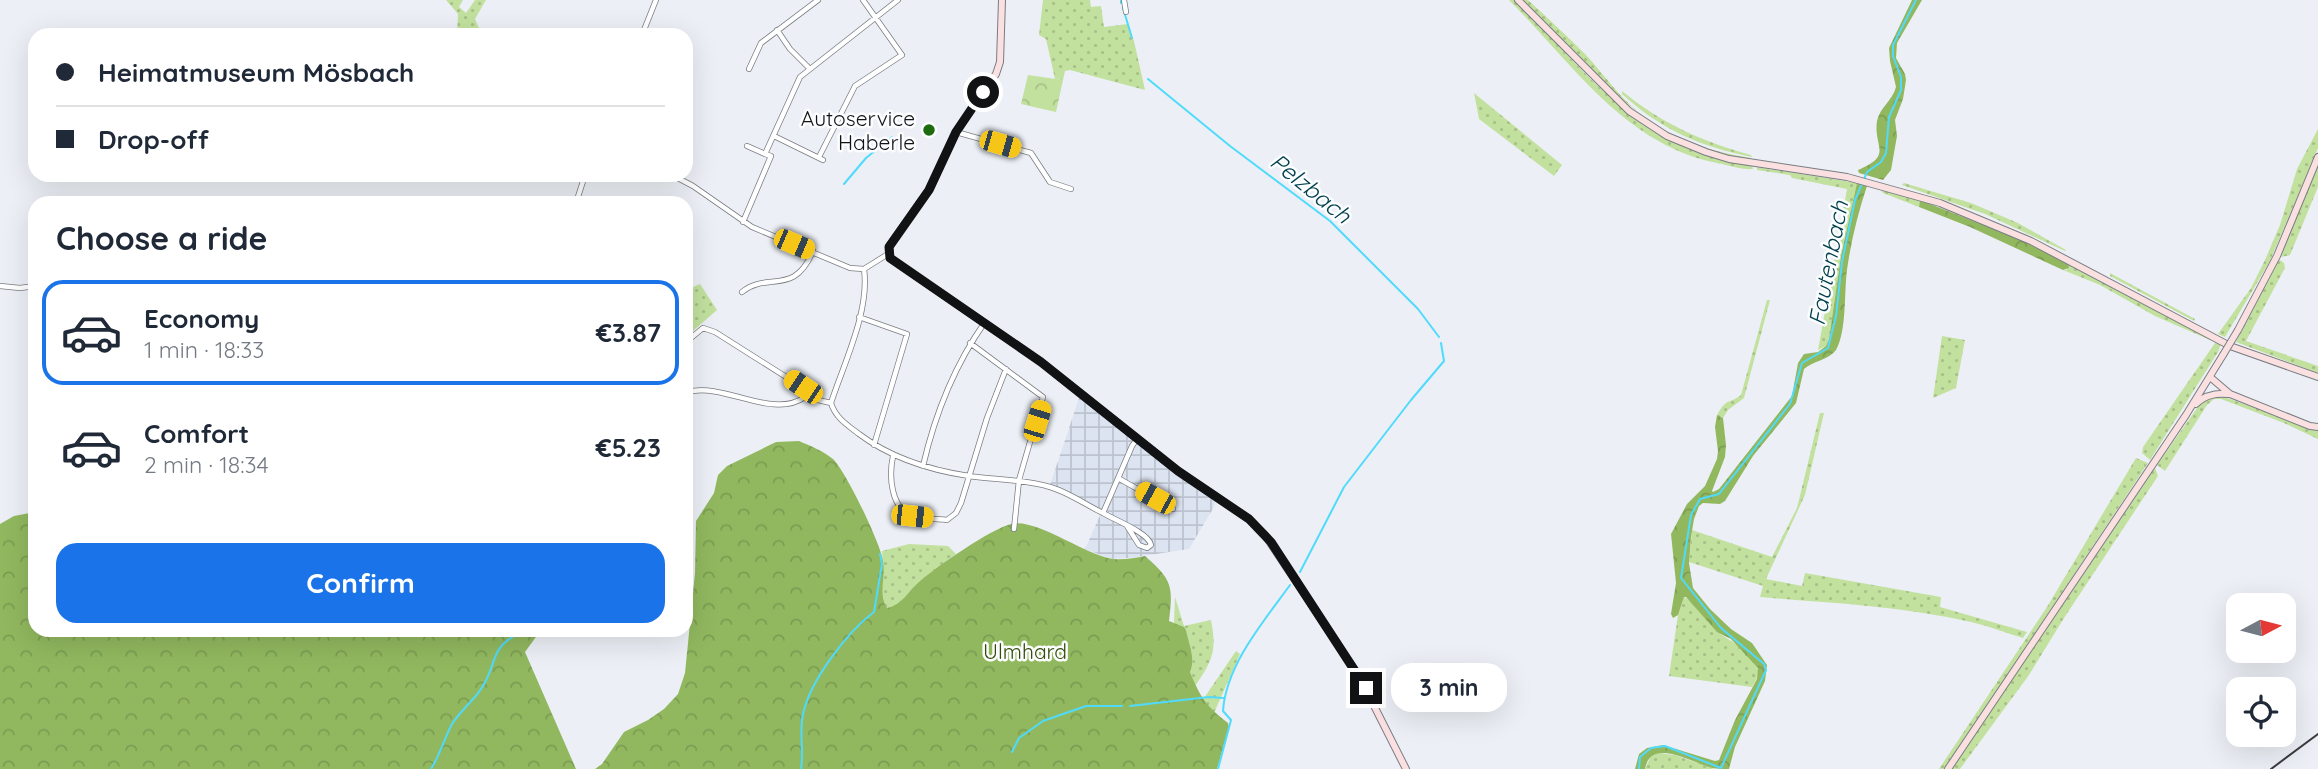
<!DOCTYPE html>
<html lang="en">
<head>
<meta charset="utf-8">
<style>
	:root { --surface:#fff; --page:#f2f2f3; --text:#1f2937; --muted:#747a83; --line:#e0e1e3; --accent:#1a73e8 }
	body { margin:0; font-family:Quicksand,sans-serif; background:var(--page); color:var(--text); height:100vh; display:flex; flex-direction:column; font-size:26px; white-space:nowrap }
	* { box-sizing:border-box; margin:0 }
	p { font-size:23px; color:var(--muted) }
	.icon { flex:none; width:38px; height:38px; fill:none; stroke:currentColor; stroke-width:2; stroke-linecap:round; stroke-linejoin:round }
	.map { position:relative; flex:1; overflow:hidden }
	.details { position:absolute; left:28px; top:196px; width:665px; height:441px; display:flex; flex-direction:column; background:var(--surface); border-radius:21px; box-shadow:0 7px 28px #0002 }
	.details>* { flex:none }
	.banner { position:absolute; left:28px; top:28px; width:665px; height:154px; border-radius:21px; box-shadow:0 7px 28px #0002; display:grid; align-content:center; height:154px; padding:0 28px; background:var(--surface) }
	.needle { width:46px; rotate:83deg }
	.buttons { position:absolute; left:2226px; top:593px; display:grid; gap:14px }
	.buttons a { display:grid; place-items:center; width:70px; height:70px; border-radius:14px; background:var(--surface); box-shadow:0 7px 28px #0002; font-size:35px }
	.end { position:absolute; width:32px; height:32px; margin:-16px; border:9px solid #101213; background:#fff; box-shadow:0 0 0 4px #fff }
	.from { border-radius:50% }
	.bubble { position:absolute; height:49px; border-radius:21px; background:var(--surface); box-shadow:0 7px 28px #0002; font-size:23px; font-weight:800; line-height:49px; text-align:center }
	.car { position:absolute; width:21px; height:42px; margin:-21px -10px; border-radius:9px; box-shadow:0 0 5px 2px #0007; background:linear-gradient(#f5c518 24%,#345 0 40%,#f5c518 0 76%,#345 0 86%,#f5c518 0) }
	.banner b { display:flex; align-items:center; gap:24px; height:66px; font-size:26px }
	.banner b+b { border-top:2px solid var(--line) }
	.banner i { width:18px; height:18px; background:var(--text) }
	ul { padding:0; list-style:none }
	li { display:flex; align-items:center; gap:21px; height:105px; margin:0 14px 10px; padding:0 14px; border:4px solid transparent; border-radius:21px }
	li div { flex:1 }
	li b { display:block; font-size:26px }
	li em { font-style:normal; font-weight:800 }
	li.active { border-color:var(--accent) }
	li>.icon { width:63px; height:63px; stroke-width:1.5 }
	h2 { padding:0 28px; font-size:32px; line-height:84px }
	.cta { display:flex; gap:14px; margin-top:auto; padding:14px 28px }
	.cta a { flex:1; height:80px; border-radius:21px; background:var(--accent); color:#fff; font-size:28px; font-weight:800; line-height:80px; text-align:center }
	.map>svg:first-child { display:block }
	.industrial { fill:url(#industrial-grid) }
	.grass { fill:url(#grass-dots) }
	.forest { fill:url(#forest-crowns) }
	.park { fill:url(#park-crowns) }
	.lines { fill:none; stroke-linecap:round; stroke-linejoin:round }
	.stream { stroke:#50dafb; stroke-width:2 }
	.street-casing { stroke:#797d82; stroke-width:6 }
	.secondary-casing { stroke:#797d82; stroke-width:8 }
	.street { stroke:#fff; stroke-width:4.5 }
	.secondary { stroke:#fae0e1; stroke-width:6 }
	.rail { stroke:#3a3c3e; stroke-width:2 }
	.secondary-bridge-casing { stroke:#797d82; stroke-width:8; stroke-linecap:butt }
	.secondary-bridge { stroke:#fae0e1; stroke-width:6 }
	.route { stroke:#101213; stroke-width:9 }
	.poi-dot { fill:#1c6c0f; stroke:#fcfdfe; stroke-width:2.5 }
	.labels { text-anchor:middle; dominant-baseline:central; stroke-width:5; stroke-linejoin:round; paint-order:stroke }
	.poi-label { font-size:21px; fill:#101213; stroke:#fcfdfe; text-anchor:end }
	.park-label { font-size:21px; fill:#344c0a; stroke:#fcfdfe }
	.water-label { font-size:23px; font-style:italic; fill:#00404d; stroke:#fcfdfe }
</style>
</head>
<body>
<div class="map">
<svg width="2318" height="769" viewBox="0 0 2318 769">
	<defs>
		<pattern id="industrial-grid" width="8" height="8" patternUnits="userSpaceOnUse" patternTransform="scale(1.75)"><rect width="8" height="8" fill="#dde4f1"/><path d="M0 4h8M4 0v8" fill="none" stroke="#bdc3ce"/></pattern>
		<pattern id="grass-dots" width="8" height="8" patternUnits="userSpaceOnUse" patternTransform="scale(1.75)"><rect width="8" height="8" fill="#c2e19e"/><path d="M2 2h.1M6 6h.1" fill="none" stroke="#a6c087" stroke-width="1.8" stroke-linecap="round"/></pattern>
		<pattern id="forest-crowns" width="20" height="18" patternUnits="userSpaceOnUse" patternTransform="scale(1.75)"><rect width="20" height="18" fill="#91b85f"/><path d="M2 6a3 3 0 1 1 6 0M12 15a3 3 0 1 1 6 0" fill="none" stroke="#7c9d52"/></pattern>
		<pattern id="park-crowns" width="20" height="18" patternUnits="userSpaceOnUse" patternTransform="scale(1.75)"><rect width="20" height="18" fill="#c2e19e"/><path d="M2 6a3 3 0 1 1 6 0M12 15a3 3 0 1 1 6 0" fill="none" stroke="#a6c087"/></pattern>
	</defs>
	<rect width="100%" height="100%" fill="#ecf0f6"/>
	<path class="industrial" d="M1082,389L1178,469L1217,495L1214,507L1189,549L1130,558L1111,559L1085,549L1101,513L1050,485Z"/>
	<path class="grass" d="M446,0H463L459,7L466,13L475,0H486L475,19L482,35H457L458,14Z
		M1043,0H1090L1091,7L1101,6L1104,27L1128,24L1134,41L1145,90L1070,70L1065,71L1063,80L1055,79L1046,39L1039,35Z
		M1509,0H1515C1565,50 1615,115 1680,145C1703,156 1727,161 1752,165L1753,169C1742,170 1728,165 1717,163C1625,145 1571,62 1509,0Z
		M1523,0H1528C1548,18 1568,37 1587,56C1606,77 1622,101 1646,118C1678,141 1713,152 1751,158C1740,160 1725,155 1714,152C1633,127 1581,58 1523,0Z
		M1622,91C1661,123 1703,142 1751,155L1752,157C1701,147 1660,129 1622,94Z
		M1474,93L1562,165L1554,176L1479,119Z
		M2318,129V148L2270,261L2225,337L2218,334L2251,288L2265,260L2280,225L2297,169Z
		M2318,162V187L2290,255L2281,257Z
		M1757,167L1857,183L1841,256L1829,339L1826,346L1818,350L1847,189L1792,178L1790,175L1757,170Z
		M1904,183L1971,203L2018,223L2066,250L2065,251L1985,214L1902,185Z
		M1881,190L1920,200L1919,207L1883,193Z
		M2280,260L2284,263L2285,268L2246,341L2318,366V373L2236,342L2276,263Z
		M2068,263L2210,338V340L2155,316L2100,285L2063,270H2067Z
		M2110,273L2195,319L2194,321L2110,276Z
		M700,284L717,310L686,337V290Z
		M1767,300H1770L1744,398L1728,410L1723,418L1717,415C1727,397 1728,405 1741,395Z
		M1942,336L1965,340L1956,388L1933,398Z
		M2215,343L2221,344L2218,352L2150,460L2142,453L2143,447Z
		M2222,396L2318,431V439L2284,423L2221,399H2214L2207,405L2165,471L2157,465L2200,404L2206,398Z
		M1820,413H1824L1805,495L1766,579L1802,586L1805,573L1941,597L1940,607L2027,632L2023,638C2006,633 1989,626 1971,622C1902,606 1830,603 1760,597L1763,586L1689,562L1692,530L1772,557L1797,508Z
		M2136,458L2148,463L1945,769H1939L2047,607Z
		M2155,468L2158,476L2064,618L2029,675L1960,769H1952Z
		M909,544L948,546L956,554L918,583L896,606L887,608C879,597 884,568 882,551Z
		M1175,597L1184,626L1211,620C1217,651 1213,660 1195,686L1190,672C1196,659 1189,644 1186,630L1174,623Z
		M1684,597C1697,603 1705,619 1715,629C1727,641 1751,649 1757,666C1760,673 1756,681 1752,687L1669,676L1678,615Z
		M1236,651L1240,654L1214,713L1202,701Z
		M1657,753L1675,755L1714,769H1645L1650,758Z"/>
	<path class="forest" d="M1912,0H1922L1897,43L1896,58L1905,74L1906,80L1903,99L1895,120L1897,136L1891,170L1883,180L1859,173L1858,170C1894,155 1873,147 1877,121C1880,107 1893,100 1896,87L1890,61L1889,48Z
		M1857,183L1867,186C1858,213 1851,241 1847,270C1844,291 1847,331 1836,350C1829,360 1813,361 1804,369L1796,403L1753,456L1725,501L1720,504L1703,503L1699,506L1694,519L1691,537L1689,563L1693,588L1710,609L1731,629L1752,643L1767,665L1765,681L1735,747L1729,769C1724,769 1717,769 1712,768C1694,764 1651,736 1645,769H1635L1639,754L1647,748L1663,745L1715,761L1719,760L1735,720L1757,679L1758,668L1731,639L1717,632L1686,597H1684L1678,615L1673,618L1671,614L1676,583L1671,534L1687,504L1705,486L1717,459L1718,451L1715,427L1717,415L1723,418L1726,445L1725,457L1712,491L1713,492L1719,489L1792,396L1798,363L1804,354L1818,352L1826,346L1829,339L1841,256Z
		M1920,200L2019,239L2068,263L2069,268L2063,270L1970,227L1919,207Z
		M799,441C811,446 823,451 833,459C845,470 881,544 883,561C886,577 878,594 887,608C902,605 908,591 920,581C938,566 989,530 1011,524C1037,518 1084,555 1113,559C1124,560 1135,558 1145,556C1173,580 1173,587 1169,621L1184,627L1186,630C1189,644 1196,659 1190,672C1200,697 1207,707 1228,723L1229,727L1217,769H595L602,764L624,732L648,720L664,709L678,694L685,673L695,573L696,521L714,493L718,475L727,466L776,442Z
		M35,512V630H541L525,652L576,769H0V524L14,516Z"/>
	<path class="park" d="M1028,75L1063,80L1056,112L1021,104Z"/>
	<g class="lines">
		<path class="stream" d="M1121,0V3
			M1123,8L1132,38
			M1148,79L1230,146L1330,221L1418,309L1439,337
			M844,184L866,158L892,137
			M1300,572L1344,487L1411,400L1444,361L1441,343
			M1130,706L1209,697L1223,698
			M1012,752L1019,738L1043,721L1086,706H1122
			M431,769C440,755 444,739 452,724C463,707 481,695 488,676C496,658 494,648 514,636
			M801,769C804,751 799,732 803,714C810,681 847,632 874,612L882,564L880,554
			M1218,769L1231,720L1223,711C1226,665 1264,621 1290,585
			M1639,769L1640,757L1651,748L1665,746L1721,768L1766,670L1764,664L1721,628L1681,578L1691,515L1700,499L1719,494L1790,404L1802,363L1828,348L1836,316L1842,262L1855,200L1867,172L1881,162L1886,153L1889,117L1901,90V77L1893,56V45L1916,0"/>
		<g class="street-casing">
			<path id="street" d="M1124,0L1126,12
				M777,30L790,49L809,68
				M642,35L656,0
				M749,69L761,43L818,0
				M956,132L1031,153L1050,182L1071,189
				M774,136L823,160
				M747,146L765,154
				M819,157L855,86L902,55L863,0
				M672,175L693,186L752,227L850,268L864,269L888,254
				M576,203L585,175
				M743,222L771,156L765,154L800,77L898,0
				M864,269C870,311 844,363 831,403C835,417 847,425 859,434C891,458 929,470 969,476C996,480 1023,479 1050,487C1068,492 1086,505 1103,513L1132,446L1137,439
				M0,286L20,288L35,286
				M742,292C768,271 794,297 813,251
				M859,317L907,334L874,445
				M686,342L703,328L715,332L802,387L805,397
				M970,343L1043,397L1019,480L1014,529
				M688,392C724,382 772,420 805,397L831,403
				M893,456C889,475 890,509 913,516C923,519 936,519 947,520L956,513L961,503L987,418L1006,369
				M923,466C935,414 954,366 985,322
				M1118,478L1173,509
				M1103,513C1115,520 1149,533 1151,545L1147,548L1139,545L1127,526"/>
		</g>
		<g class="secondary-casing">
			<path id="secondary" d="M1002,0L1000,62L996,74L956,132L929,190L889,246L890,258L1041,362L1178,471L1249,519L1265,535L1359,676L1406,769
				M1518,0L1629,111L1667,136L1706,152L1729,159L1847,177L1940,203L2031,241L2230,346L2318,377
				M2238,330L2277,256L2318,157
				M2210,377L2230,394L2310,426L2318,427
				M2196,404C2205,395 2215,393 2228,394
				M1948,769L2186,415L2223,355"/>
		</g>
		<use href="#street" class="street"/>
		<use href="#secondary" class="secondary"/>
		<path class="rail" d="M2271,769L2318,734"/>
		<g class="secondary-bridge-casing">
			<path id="secondary-bridge" d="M2223,355L2238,330"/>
		</g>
		<use href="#secondary-bridge" class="secondary-bridge"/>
	</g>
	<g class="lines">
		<path class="route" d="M983,92L956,132L929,190L889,247L890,258L1041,362L1178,471L1249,519L1271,542L1366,688"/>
	</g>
	<circle class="poi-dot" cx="929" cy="130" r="7"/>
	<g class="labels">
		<g class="poi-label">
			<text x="915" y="118">Autoservice<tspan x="915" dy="24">Haberle</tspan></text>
		</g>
		<g class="park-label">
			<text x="1025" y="651">Ulmhard</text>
		</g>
		<g class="water-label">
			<text transform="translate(1311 188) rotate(39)">Pelzbach</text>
			<text transform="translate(1828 263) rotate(-79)">Fautenbach</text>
		</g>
	</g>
</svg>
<div class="buttons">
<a><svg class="needle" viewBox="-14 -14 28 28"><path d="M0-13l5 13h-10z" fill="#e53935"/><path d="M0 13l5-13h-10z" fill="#747a83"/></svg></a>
<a><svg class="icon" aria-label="locate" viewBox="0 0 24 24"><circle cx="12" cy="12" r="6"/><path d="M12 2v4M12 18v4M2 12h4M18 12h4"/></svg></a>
</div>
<i class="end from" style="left:983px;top:92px"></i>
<i class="end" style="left:1366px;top:688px"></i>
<div class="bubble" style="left:1391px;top:663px;width:116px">3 min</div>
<i class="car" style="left:1000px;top:144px;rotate:106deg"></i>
<i class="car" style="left:794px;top:244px;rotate:113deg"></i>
<i class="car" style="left:803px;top:387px;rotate:304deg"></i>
<i class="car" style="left:1037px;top:421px;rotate:17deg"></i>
<i class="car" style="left:1155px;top:498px;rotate:299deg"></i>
<i class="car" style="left:912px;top:516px;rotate:96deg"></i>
<div class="banner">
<b><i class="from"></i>Heimatmuseum Mösbach</b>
<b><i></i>Drop-off</b>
</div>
<section class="details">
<h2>Choose a ride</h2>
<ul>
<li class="active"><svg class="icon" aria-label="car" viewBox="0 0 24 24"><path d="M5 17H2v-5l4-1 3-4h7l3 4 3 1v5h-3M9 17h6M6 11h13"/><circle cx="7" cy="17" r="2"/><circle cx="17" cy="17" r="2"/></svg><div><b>Economy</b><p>1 min · 18:33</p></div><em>€3.87</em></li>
<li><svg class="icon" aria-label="car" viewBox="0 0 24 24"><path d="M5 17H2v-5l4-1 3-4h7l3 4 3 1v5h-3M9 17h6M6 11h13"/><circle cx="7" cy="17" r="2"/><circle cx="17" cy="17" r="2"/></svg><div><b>Comfort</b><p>2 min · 18:34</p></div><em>€5.23</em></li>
</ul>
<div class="cta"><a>Confirm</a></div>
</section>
</div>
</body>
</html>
